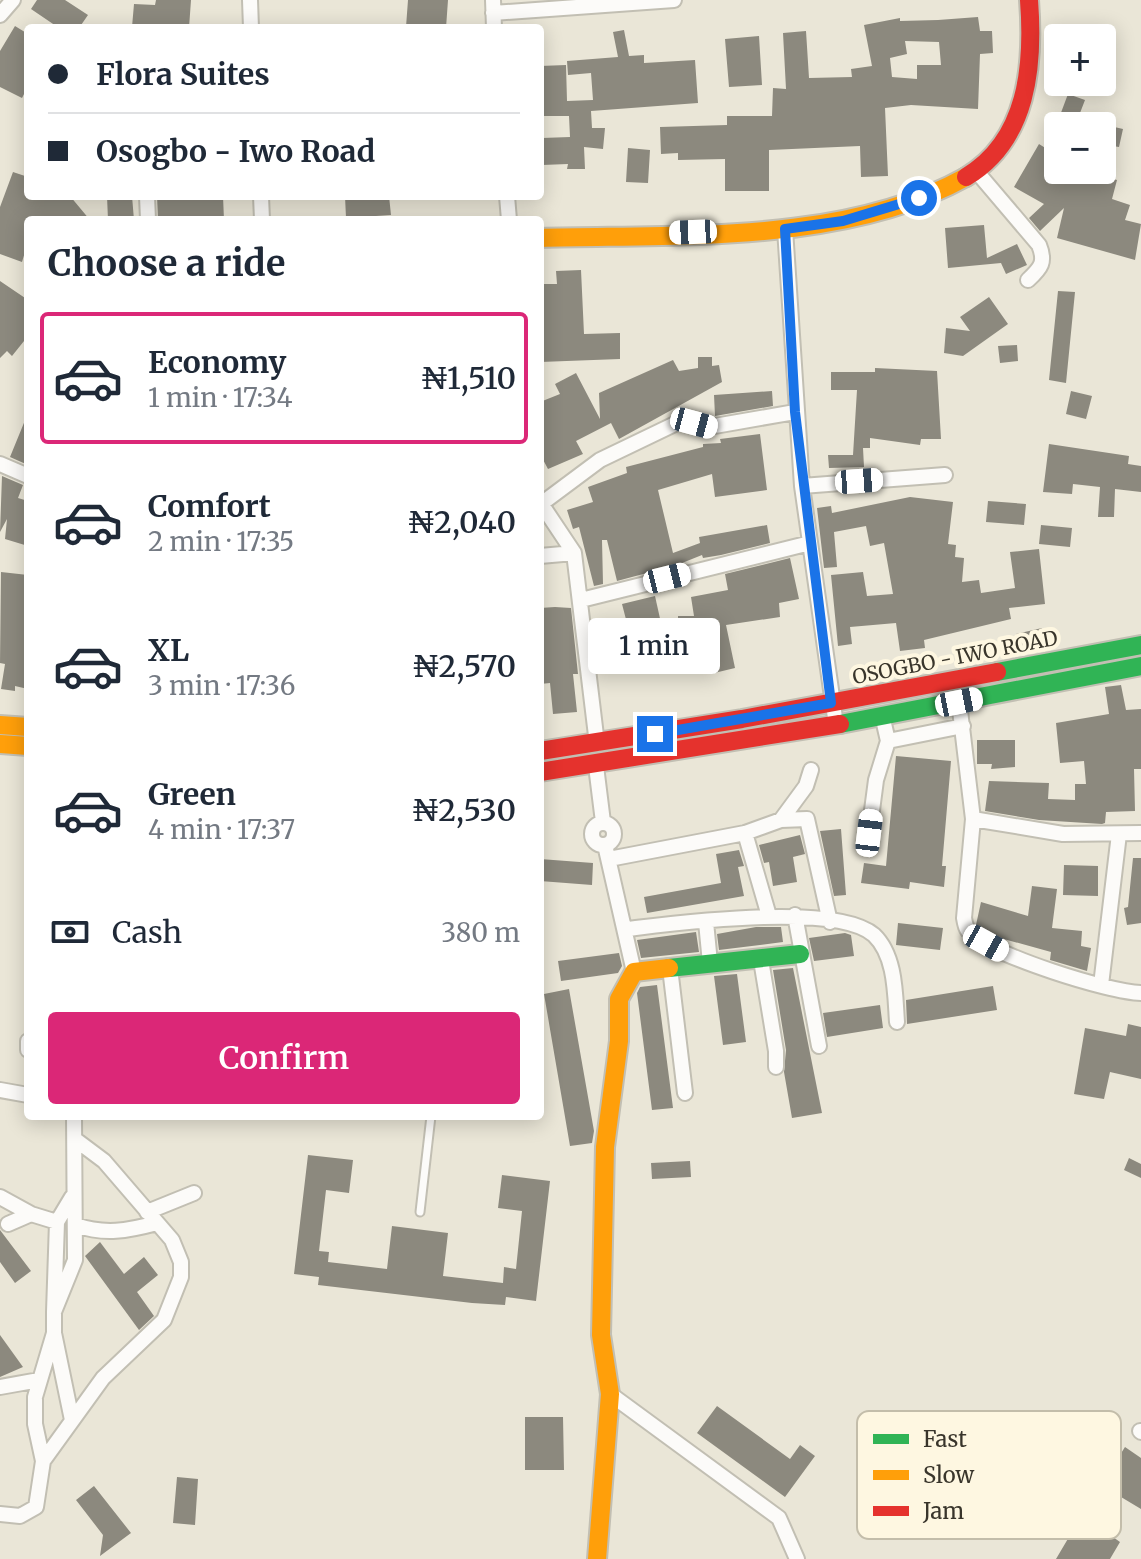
<!DOCTYPE html>
<html lang="en">
<head>
<meta charset="utf-8">
<style>
	:root { --surface:#fff; --page:#f6f6f7; --text:#1f2937; --muted:#747a83; --line:#e0e1e3; --accent:#db2777 }
	body { margin:0; font-family:Merriweather,serif; background:var(--page); color:var(--text); height:100vh; display:flex; flex-direction:column; font-size:30px; white-space:nowrap }
	* { box-sizing:border-box; margin:0 }
	p { font-size:26px; color:var(--muted) }
	.icon { flex:none; width:44px; height:44px; fill:none; stroke:currentColor; stroke-width:2; stroke-linecap:round; stroke-linejoin:round }
	.map { position:relative; flex:1; overflow:hidden }
	.sheet { position:absolute; left:24px; top:216px; width:520px; height:904px; display:flex; flex-direction:column; background:var(--surface); border-radius:8px; box-shadow:0 4px 20px #0003 }
	.sheet>* { flex:none }
	.guide { position:absolute; left:24px; top:24px; width:520px; height:176px; border-radius:8px; box-shadow:0 4px 20px #0003; display:grid; align-content:center; height:176px; padding:0 24px; background:var(--surface) }
	.buttons { position:absolute; left:1044px; top:24px; display:grid; gap:16px }
	.buttons a { display:grid; place-items:center; width:72px; height:72px; border-radius:8px; background:var(--surface); box-shadow:0 4px 20px #0003; font-size:40px }
	.end { position:absolute; width:36px; height:36px; margin:-18px; border:10px solid #1a73e8; background:#fff; box-shadow:0 0 0 4px #fff }
	.from { border-radius:50% }
	.bubble { position:absolute; height:56px; border-radius:8px; background:var(--surface); box-shadow:0 4px 20px #0003; font-size:26px; font-weight:600; line-height:56px; text-align:center }
	.car { position:absolute; width:24px; height:48px; margin:-24px -12px; border-radius:10px; box-shadow:0 0 6px 2px #0007; background:linear-gradient(#fff 24%,#345 0 40%,#fff 0 76%,#345 0 86%,#fff 0) }
	.guide b { display:flex; align-items:center; gap:28px; height:76px; font-size:30px }
	.guide b+b { border-top:2px solid var(--line) }
	.guide i { width:20px; height:20px; background:var(--text) }
	ul { padding:0; list-style:none }
	li { display:flex; align-items:center; gap:24px; height:132px; margin:0 16px 12px; padding:0 8px; border:4px solid transparent; border-radius:8px }
	li div { flex:1 }
	li b { display:block; font-size:30px }
	li em { font-style:normal; font-weight:600 }
	li.selected { border-color:var(--accent) }
	li>.icon { width:72px; height:72px; stroke-width:1.5 }
	h2 { padding:0 24px; font-size:36px; line-height:96px }
	.pay { display:flex; align-items:center; gap:20px; height:88px; padding:0 24px; font-size:30px }
	.pay p { margin-inline-start:auto }
	.action { display:flex; gap:16px; margin-top:auto; padding:16px 24px }
	.action a { flex:1; height:92px; border-radius:8px; background:var(--accent); color:#fff; font-size:32px; font-weight:600; line-height:92px; text-align:center }
	.map>svg:first-child { display:block }
	.building { fill:#8c897e; fill-rule:evenodd }
	.lines { fill:none; stroke-linecap:round; stroke-linejoin:round }
	.lane-casing { stroke:#c2bfb3; stroke-width:11 }
	.street-casing { stroke:#c2bfb3; stroke-width:18 }
	.fast-casing { stroke:#c2bfb3; stroke-width:22 }
	.slow-casing { stroke:#c2bfb3; stroke-width:22 }
	.jam-casing { stroke:#c2bfb3; stroke-width:22 }
	.lane { stroke:#fcfbf9; stroke-width:7 }
	.street { stroke:#fcfbf9; stroke-width:14 }
	.fast { stroke:#30b455; stroke-width:18 }
	.slow { stroke:#ff9f0a; stroke-width:18 }
	.jam { stroke:#e5322d; stroke-width:18 }
	.route { stroke:#1a73e8; stroke-width:10 }
	.labels { text-anchor:middle; dominant-baseline:central; stroke-width:8; stroke-linejoin:round; paint-order:stroke }
	.street-label { font-size:20px; fill:#39352b; stroke:#fef7e1 }
	.key { fill:#fef7e1; stroke:#c3bdaa; stroke-width:2 }
	.key-label { font-size:22px; fill:#39352b }
</style>
</head>
<body>
<div class="map">
<svg width="1141" height="1559" viewBox="0 0 1141 1559">
	<rect width="100%" height="100%" fill="#eae6d7"/>
	<path class="building" d="M37,0H65L88,15L79,28H59L31,9Z
		M156,0H191L189,28L132,27L134,4L155,5Z
		M408,0H448L446,28L406,27Z
		M978,17L980,31H992L993,53L980,54L978,109L911,105L885,108L888,176L861,177L860,146L769,150V191H725V159L678,160V153L661,154L660,127L727,125V116H772L773,88L786,89L783,33L806,31L809,78L852,77L851,69L872,66L864,25L900,18V21L938,20ZM905,41L939,42L941,65H917V79L892,77L890,58L907,54Z
		M15,26L28,34V86L22,98L0,87V51Z
		M624,30L629,56L644,55V63L695,60L698,103L591,111L592,128H605L603,149L584,147L585,169H567L568,164L542,165V138L570,137L569,116H540V66L566,65L567,101L593,100L591,73L568,75L567,61L618,57L613,32Z
		M759,36L762,85L729,87L725,39Z
		M1068,94L1085,100L1075,126H1056Z
		M1110,126L1123,129L1119,147L1106,145Z
		M1039,144L1058,156V170H1074L1087,178L1089,172L1117,180L1112,199L1130,205L1125,220L1141,224L1135,260L1057,238L1064,208L1040,231L1029,218L1044,204L1014,187Z
		M628,148L650,150L648,183L626,182Z
		M13,172L28,177V196H70L90,220H28V253L25,252L22,262L0,254V207Z
		M107,196H132L134,220H108Z
		M157,196H223L224,220H158Z
		M345,196H389L391,215L346,218Z
		M984,225L987,258L1017,244L1027,265L1006,274L1001,263L948,268L945,228Z
		M581,270L584,334L620,333V359L540,362V284H557L556,271Z
		M0,281L28,300V336L12,356L7,351L0,358Z
		M1058,291L1075,292L1066,383L1049,380Z
		M989,297L1008,324L963,356L944,353L946,328L970,331L960,317Z
		M1017,345L1018,361L1000,363L998,346Z
		M698,357H712V366L719,365L722,382L619,439L611,423L576,441L583,454L548,469L540,454V402L560,394L555,384L576,373L600,419L599,393L673,360L679,371L698,368Z
		M875,368L937,371L941,439H921L920,445L870,438V448H863L864,467L829,468L828,455H853L857,390H831V372H875Z
		M772,391L773,406L715,416L714,395Z
		M1071,391L1092,396L1086,419L1066,414Z
		M28,413V465L10,457Z
		M760,434L767,490L715,497L712,474L658,490L673,553L700,543L699,537L767,525L770,543L721,555L703,558L702,555L677,565L617,581L607,540H602L603,584L594,586L579,527L573,529L567,510L593,502L588,487L627,473L626,467L703,447V444L721,443L720,439Z
		M1049,444L1129,456L1128,464L1141,466V492L1115,489L1114,517H1098L1100,487L1073,484L1072,494L1043,492Z
		M2,476L23,485L18,498L28,501V546L5,539L7,519L0,532Z
		M910,497L953,502L948,544L956,545L955,557L964,558L962,582L979,580L981,593L1015,588L1010,552L1039,549L1045,604L1009,608L1011,619L924,640L925,648L900,651L896,623L850,627L852,644L838,646L831,575L863,572L867,596L893,594L884,543L870,546L866,526L834,532L837,567L824,568L817,508L831,506L832,513Z
		M988,501L1026,504L1024,525L986,522Z
		M1041,525L1072,528L1070,547L1039,544Z
		M790,558L799,599L779,603L780,617L726,625L735,668L710,674L700,628H678V616H694L691,597L728,590L725,574Z
		M1,572L28,575V689L15,686V691L1,689L5,664L0,663Z
		M655,596L661,623L629,631L622,604Z
		M555,607L571,608L578,674H573L577,712L553,714L550,683L540,684V608Z
		M1042,628L1046,646L1020,651L1016,634Z
		M662,651L665,665L623,673L620,659Z
		M1121,685L1126,710L1141,709V769H1134L1135,811L1106,812L1105,823L1102,824L1039,820L985,811L989,781L1049,783L1048,799L1075,800V784H1086L1084,761L1060,763L1056,723L1109,714L1105,687Z
		M977,740H1015V767L991,769L992,764H977Z
		M896,756L951,761L942,866H946L944,887L910,882L909,889L861,883L864,863L886,866Z
		M841,829L846,895L834,896L820,831Z
		M800,835L805,854L793,857L797,882L773,886L769,862L764,863L759,845Z
		M739,850L744,866L738,867L744,896L647,913L644,897L721,883L716,854Z
		M1133,858H1141V923L1127,925L1124,908L1128,907Z
		M540,859L593,863L592,885L540,881Z
		M1064,865L1098,866V896L1063,895Z
		M1032,886L1057,889L1052,928L1082,931L1081,946L1091,948L1087,971L1050,960L1051,952L993,936L976,925L981,902L1028,916Z
		M898,923L943,928L940,950L896,945Z
		M756,927H781L783,942L719,950L717,934Z
		M696,932L699,952L641,958L637,940Z
		M845,933L851,935L854,956L814,961L809,938Z
		M619,953L622,966L618,973L561,981L558,961Z
		M793,968L822,1113L792,1118L784,1072L786,1050L773,970Z
		M737,974L746,1042L723,1045L714,976Z
		M657,985L673,1108L652,1110L637,993L640,987Z
		M993,986L997,1010L907,1024L906,1000Z
		M569,989L594,1131L592,1143L570,1146L544,994Z
		M880,1005L883,1028L827,1037L823,1013Z
		M1128,1024L1141,1027V1079L1110,1072L1104,1099L1074,1094L1085,1028L1126,1036Z
		M308,1155L353,1160L349,1193L326,1190L319,1251L329,1252L328,1262L387,1269L392,1226L448,1233L443,1276L503,1283L504,1267L516,1269L522,1211L498,1208L502,1175L550,1181L536,1301L506,1297L505,1305L472,1303L318,1285L319,1277L294,1274Z
		M1129,1158L1141,1164V1178L1124,1170Z
		M690,1161L691,1177L652,1179L651,1163Z
		M0,1230L31,1271L15,1283L0,1262Z
		M100,1242L124,1274L144,1257L158,1275L137,1292L154,1316L139,1330L85,1256Z
		M0,1335L23,1367L0,1377Z
		M717,1406L790,1459L800,1445L815,1456L785,1497L697,1433Z
		M525,1417H563L564,1470H525Z
		M1125,1447L1141,1458V1509L1101,1485Z
		M177,1477L198,1479L195,1525L173,1523Z
		M94,1486L131,1533L100,1556L103,1535L76,1500Z
		M1082,1515L1120,1542L1110,1559H1056Z"/>
	<g class="lines">
		<g class="lane-casing">
			<path id="lane" d="M420,1212L431,1116"/>
		</g>
		<g class="street-casing">
			<path id="street" d="M250,0L251,28
				M493,0L494,28
				M493,13L674,0
				M0,15L13,0
				M977,172L1039,245C1046,262 1041,268 1028,280
				M147,196L148,220
				M261,196L262,220
				M507,196L509,220
				M785,229L802,486L836,725
				M0,464L28,476
				M802,486L945,475
				M540,502L574,553L597,744
				M541,504L600,460L679,422L709,427L795,412
				M540,556L574,553
				M581,600L810,543
				M959,702L973,819L964,918C965,924 966,930 971,934C995,956 1108,992 1141,993
				M888,741L963,726
				M596,766L603,822
				M973,819L1063,834L1141,833
				M781,820L806,786L811,770
				M592 834a11 11 0 1 1 22 0a11 11 0 1 1-22 0Z
				M745,833L769,916
				M869,833L876,780L888,741L882,715
				M605,845L634,972
				M609,859L745,833L781,820L807,819L830,922
				M795,915L819,1046
				M706,922L710,963
				M627,929C678,923 836,902 874,935C896,956 895,995 897,1022
				M761,960L776,1051V1067
				M670,968L685,1093
				M1101,985L1119,834
				M28,1041V1050
				M0,1090L28,1095
				M0,1197L31,1214L57,1222
				M147,1212L194,1193
				M8,1224L31,1214
				M75,1225C105,1235 127,1231 157,1223
				M54,1312L57,1222L72,1197
				M54,1333L72,1420
				M0,1387L39,1380
				M610,1394L779,1518L797,1559
				M1140,1431L1141,1432
				M43,1461L103,1378L164,1320L181,1277V1262L172,1240L104,1161L76,1140
				M0,1514L20,1516L36,1507L43,1461L35,1424V1397L54,1333V1312L75,1260L74,1116"/>
		</g>
		<g class="fast-casing">
			<path id="fast" d="M997,672L1141,645
				M840,724L1141,666
				M669,968L800,954"/>
		</g>
		<g class="slow-casing">
			<path id="slow" d="M540,238C676,234 844,245 966,177
				M0,725L28,727
				M0,744L28,746
				M597,1559L610,1394L601,1335L605,1147L619,1041V999L634,972L669,968"/>
		</g>
		<g class="jam-casing">
			<path id="jam" d="M966,177C1028,140 1034,65 1029,0
				M540,751L742,719L997,672
				M540,772L840,724"/>
		</g>
		<use href="#lane" class="lane"/>
		<use href="#street" class="street"/>
		<use href="#fast" class="fast"/>
		<use href="#slow" class="slow"/>
		<use href="#jam" class="jam"/>
	</g>
	<g class="lines">
		<path class="route" d="M655,734L831,703L795,412L785,229L843,221L919,198"/>
	</g>
	<g class="labels">
		<g class="street-label">
			<text transform="translate(955 657) rotate(-11)">OSOGBO - IWO ROAD</text>
		</g>
	</g>
	<rect x="857" y="1411" width="264" height="128" rx="12" class="key"/>
	<rect x="873" y="1434" width="36" height="10" fill="#30b455"/>
	<rect x="873" y="1470" width="36" height="10" fill="#ff9f0a"/>
	<rect x="873" y="1506" width="36" height="10" fill="#e5322d"/>
	<g class="key-label">
		<text x="923" y="1447">Fast</text>
		<text x="923" y="1483">Slow</text>
		<text x="923" y="1519">Jam</text>
	</g>
</svg>
<div class="buttons">
<a>+</a>
<a>−</a>
</div>
<i class="end from" style="left:919px;top:198px"></i>
<i class="end" style="left:655px;top:734px"></i>
<div class="bubble" style="left:588px;top:618px;width:132px">1 min</div>
<i class="car" style="left:693px;top:232px;rotate:268deg"></i>
<i class="car" style="left:694px;top:423px;rotate:105deg"></i>
<i class="car" style="left:859px;top:481px;rotate:86deg"></i>
<i class="car" style="left:667px;top:578px;rotate:76deg"></i>
<i class="car" style="left:959px;top:702px;rotate:79deg"></i>
<i class="car" style="left:869px;top:833px;rotate:7deg"></i>
<i class="car" style="left:986px;top:943px;rotate:119deg"></i>
<div class="guide">
<b><i class="from"></i>Flora Suites</b>
<b><i></i>Osogbo - Iwo Road</b>
</div>
<section class="sheet">
<h2>Choose a ride</h2>
<ul>
<li class="selected"><svg class="icon" aria-label="car" viewBox="0 0 24 24"><path d="M5 17H2v-5l4-1 3-4h7l3 4 3 1v5h-3M9 17h6M6 11h13"/><circle cx="7" cy="17" r="2"/><circle cx="17" cy="17" r="2"/></svg><div><b>Economy</b><p>1 min · 17:34</p></div><em>₦1,510</em></li>
<li><svg class="icon" aria-label="car" viewBox="0 0 24 24"><path d="M5 17H2v-5l4-1 3-4h7l3 4 3 1v5h-3M9 17h6M6 11h13"/><circle cx="7" cy="17" r="2"/><circle cx="17" cy="17" r="2"/></svg><div><b>Comfort</b><p>2 min · 17:35</p></div><em>₦2,040</em></li>
<li><svg class="icon" aria-label="car" viewBox="0 0 24 24"><path d="M5 17H2v-5l4-1 3-4h7l3 4 3 1v5h-3M9 17h6M6 11h13"/><circle cx="7" cy="17" r="2"/><circle cx="17" cy="17" r="2"/></svg><div><b>XL</b><p>3 min · 17:36</p></div><em>₦2,570</em></li>
<li><svg class="icon" aria-label="car" viewBox="0 0 24 24"><path d="M5 17H2v-5l4-1 3-4h7l3 4 3 1v5h-3M9 17h6M6 11h13"/><circle cx="7" cy="17" r="2"/><circle cx="17" cy="17" r="2"/></svg><div><b>Green</b><p>4 min · 17:37</p></div><em>₦2,530</em></li>
</ul>
<div class="pay"><svg class="icon" aria-label="cash" viewBox="0 0 24 24"><path d="M3 7h18v10H3z"/><circle cx="12" cy="12" r="2"/></svg>Cash<p>380 m</p></div>
<div class="action"><a>Confirm</a></div>
</section>
</div>
</body>
</html>
